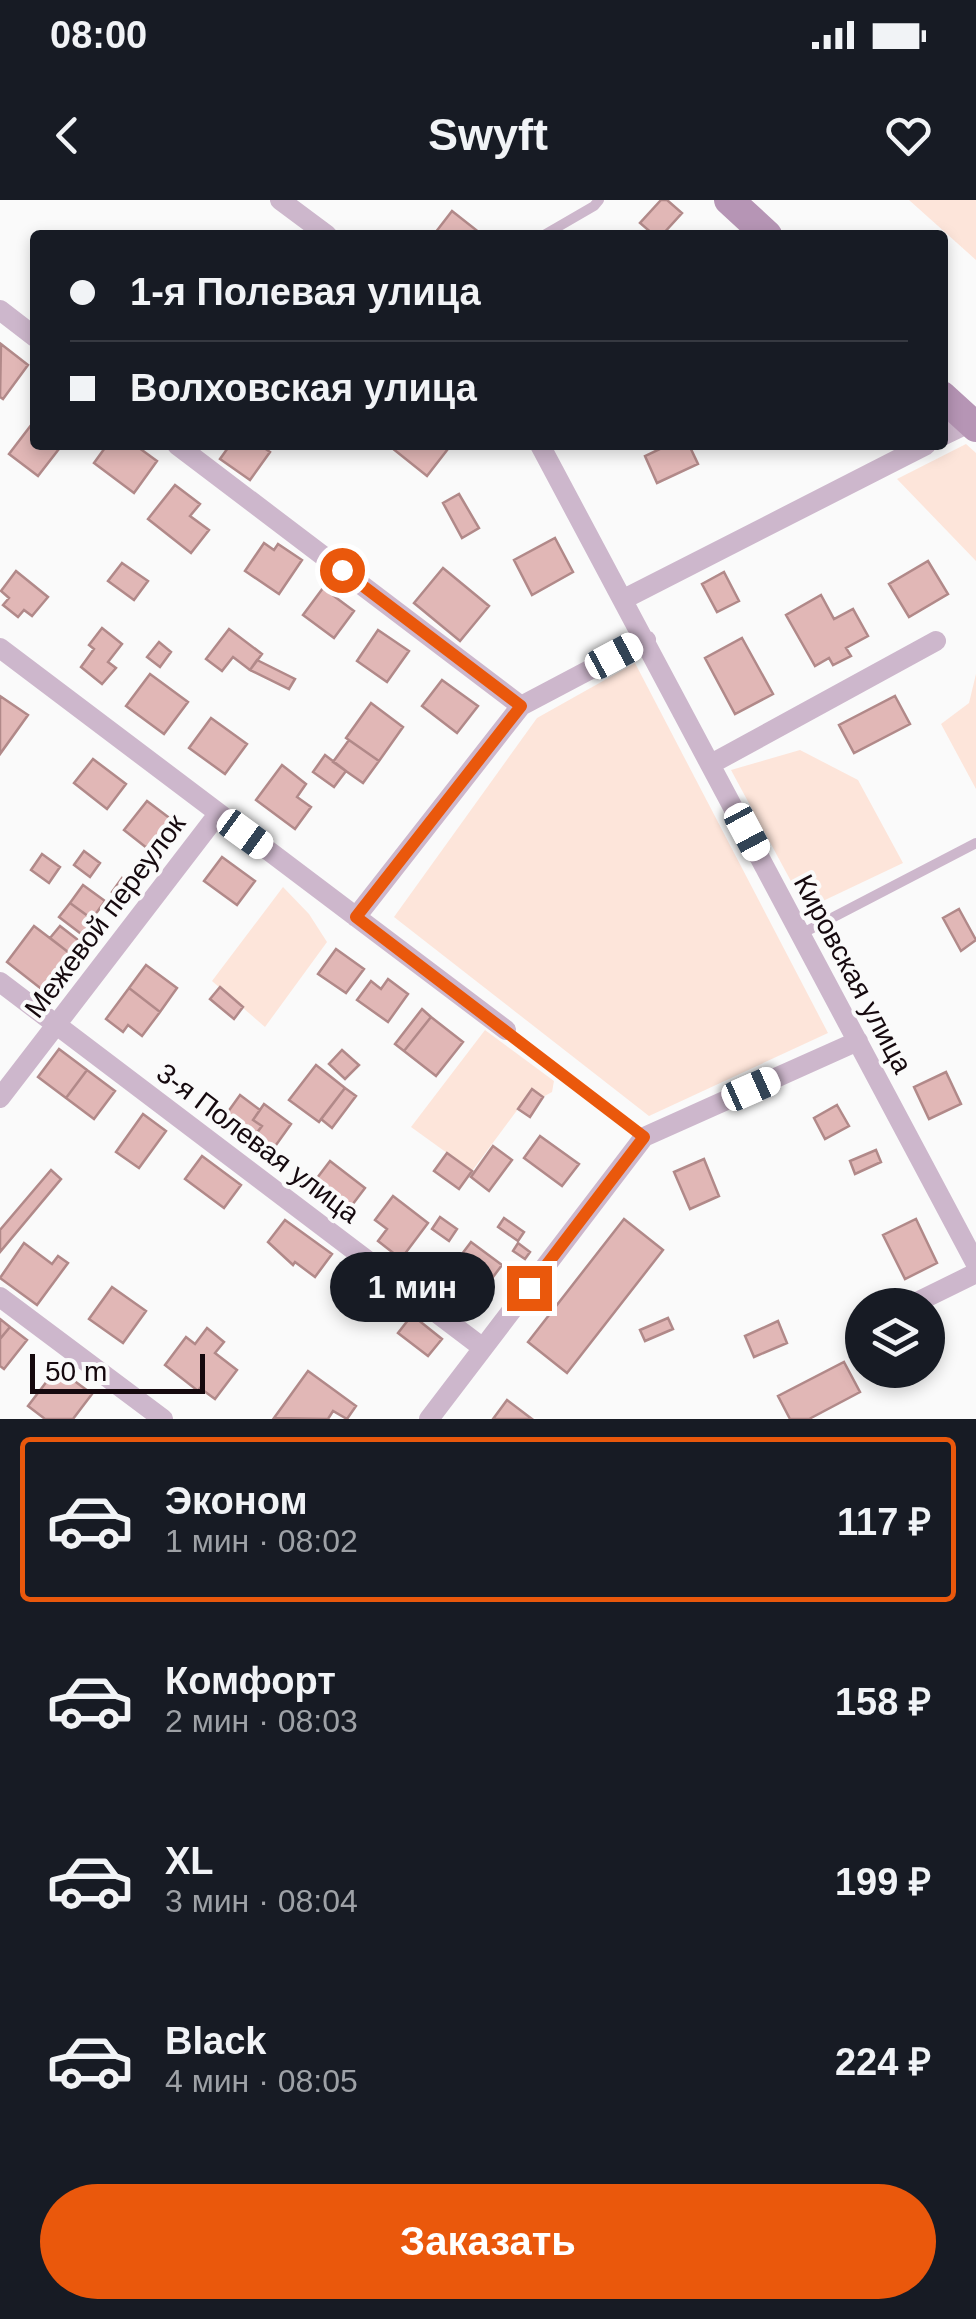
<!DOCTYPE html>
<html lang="ru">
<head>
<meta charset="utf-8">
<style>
	:root { --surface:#171b24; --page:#242831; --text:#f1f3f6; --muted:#9ea1a6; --line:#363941; --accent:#ea580c }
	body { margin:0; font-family:Arial,sans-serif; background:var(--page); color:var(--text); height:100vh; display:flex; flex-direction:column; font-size:38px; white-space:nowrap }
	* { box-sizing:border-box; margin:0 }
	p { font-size:32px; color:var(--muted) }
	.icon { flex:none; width:55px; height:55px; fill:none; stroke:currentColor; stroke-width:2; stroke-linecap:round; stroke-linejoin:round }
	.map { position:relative; height:1219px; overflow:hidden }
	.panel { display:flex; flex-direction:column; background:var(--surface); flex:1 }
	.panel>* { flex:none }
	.hud { position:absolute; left:30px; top:30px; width:918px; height:220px; border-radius:10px; box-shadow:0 5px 15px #0003; display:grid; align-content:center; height:220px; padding:0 40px; background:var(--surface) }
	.controls { position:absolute; left:845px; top:1088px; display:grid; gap:20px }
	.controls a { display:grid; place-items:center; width:100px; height:100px; border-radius:50%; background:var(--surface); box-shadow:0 5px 15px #0003; font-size:50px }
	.scale { position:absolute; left:30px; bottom:25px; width:175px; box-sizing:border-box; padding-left:10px; border:5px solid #15090e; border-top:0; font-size:28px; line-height:35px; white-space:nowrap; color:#15090e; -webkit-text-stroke:8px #fafafa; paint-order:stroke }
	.end { position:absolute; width:45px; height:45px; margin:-22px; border:12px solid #ea580c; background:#fff; box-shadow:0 0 0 5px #fff }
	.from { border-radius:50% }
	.bubble { position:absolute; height:70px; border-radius:35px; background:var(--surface); box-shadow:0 5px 15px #0003; font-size:32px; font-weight:800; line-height:70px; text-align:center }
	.car { position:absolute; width:30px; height:60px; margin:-30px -15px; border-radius:12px; box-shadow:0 0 8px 2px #0007; background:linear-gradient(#fff 24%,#345 0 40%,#fff 0 76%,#345 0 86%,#fff 0) }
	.hud b { display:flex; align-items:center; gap:35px; height:95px; font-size:38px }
	.hud b+b { border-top:2px solid var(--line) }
	.hud i { width:25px; height:25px; background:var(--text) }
	ul { padding:18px 0 0; list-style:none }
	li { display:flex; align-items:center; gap:30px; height:165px; margin:0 20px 15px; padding:0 20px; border:5px solid transparent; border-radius:10px }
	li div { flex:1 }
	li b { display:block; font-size:38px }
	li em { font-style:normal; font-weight:800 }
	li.active { border-color:var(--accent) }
	li>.icon { width:90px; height:90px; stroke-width:1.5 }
	.button { display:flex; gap:20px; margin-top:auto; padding:20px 40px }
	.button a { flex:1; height:115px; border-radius:60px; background:var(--accent); color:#fff; font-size:40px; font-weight:800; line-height:115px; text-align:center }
	.status { display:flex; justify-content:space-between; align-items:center; height:70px; padding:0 50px; background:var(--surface); direction:ltr }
	.status svg { height:28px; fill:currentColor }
	header { display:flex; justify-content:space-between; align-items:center; height:130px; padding:0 40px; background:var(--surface); font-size:45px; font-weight:800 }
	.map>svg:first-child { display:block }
	.green { fill:#fde5da }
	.building { fill:#e1b7b6; stroke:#b18989; stroke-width:2.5 }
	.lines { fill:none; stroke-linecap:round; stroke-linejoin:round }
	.lane { stroke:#cdb7cc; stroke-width:10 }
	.street { stroke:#cdb7cc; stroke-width:20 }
	.secondary { stroke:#b695b5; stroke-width:30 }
	.route { stroke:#ea580c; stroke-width:12 }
	.labels { text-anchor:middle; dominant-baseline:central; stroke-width:8; stroke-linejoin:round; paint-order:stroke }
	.street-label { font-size:28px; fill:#15090e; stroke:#fafafa }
</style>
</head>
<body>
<div class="status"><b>08:00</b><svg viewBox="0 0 49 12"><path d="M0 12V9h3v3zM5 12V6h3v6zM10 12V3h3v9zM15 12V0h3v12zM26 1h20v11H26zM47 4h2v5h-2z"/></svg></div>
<header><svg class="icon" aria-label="back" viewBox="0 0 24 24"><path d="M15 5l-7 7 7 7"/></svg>Swyft<svg class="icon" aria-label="heart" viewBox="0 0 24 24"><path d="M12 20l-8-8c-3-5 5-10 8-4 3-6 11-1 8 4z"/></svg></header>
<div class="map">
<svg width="976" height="1219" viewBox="0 0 976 1219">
	<rect width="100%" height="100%" fill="#fafafa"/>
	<path class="green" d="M909,0H976V60Z
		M966,244L976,253V361L897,279Z
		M635,463L828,833L649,916L394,717L537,518Z
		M976,474V589L941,524L969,503Z
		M800,550L858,580L903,663L806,709L731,570Z
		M283,687L309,714L327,742L265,827L212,781Z
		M485,830L554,881L552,892L543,897L532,890L472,971L411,927Z"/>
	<path class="building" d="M661,0H667L682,13L662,35H654L640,23Z
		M452,11L480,33L478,35L435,33Z
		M1,144L28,165L3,199L0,197Z
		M35,220V245H62L38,276L9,254Z
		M107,245H135L157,261L134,293L94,263Z
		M230,245H260L270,252L250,280L220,259Z
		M394,245H451L427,276L392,248Z
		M668,245H689L698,264L657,283L645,256Z
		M175,285L200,304L190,316L209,330L191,353L148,319Z
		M459,294L479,328L462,338L443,303Z
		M555,338L573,372L532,395L514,360Z
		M264,343L274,350L278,344L302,360L279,394L245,371Z
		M928,361L948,394L909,417L889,384Z
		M122,363L148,381L134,400L108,381Z
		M443,368L489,406L460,441L414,403Z
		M16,371L48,397L32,416L24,410L18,417L3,405L9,398L1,391Z
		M724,372L739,401L717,412L702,384Z
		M323,388L354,411L334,438L303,415Z
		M821,395L834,419L853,409L868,436L846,448L851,456L833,465L829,458L815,466L786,415Z
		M102,428L122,444L108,462L116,468L102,484L81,467L94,449L89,445Z
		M229,429L262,454L250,470L233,457L222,471L206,459Z
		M378,430L409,451L387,482L357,461Z
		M742,438L773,494L735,514L705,458Z
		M159,442L171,452L160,467L147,457Z
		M257,460L295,479L289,489L250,470Z
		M150,474L188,502L164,534L126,506Z
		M442,480L478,506L457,533L422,506Z
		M0,496L28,515L0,554Z
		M895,496L910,524L854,553L839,525Z
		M371,503L403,527L379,561L346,538Z
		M211,518L247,544L225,574L189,548Z
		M349,540L379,561L363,583L333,562Z
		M325,555L346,571L334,587L313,572Z
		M93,559L126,584L107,609L74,583Z
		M282,565L306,584L297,597L311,607L295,629L256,600Z
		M147,601L180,626L157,656L124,630Z
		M84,651L100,663L90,677L74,665Z
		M42,654L60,667L49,683L31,670Z
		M222,657L255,681L237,705L204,681Z
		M122,678L137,689L127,703L112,692Z
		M83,685L105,701L92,719L70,703Z
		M70,703L92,719L96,714L108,724L93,743L59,717Z
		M959,709L976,740L961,751L943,718Z
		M34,726L72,755L44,791L7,762Z
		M60,726L78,740L68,752L50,738Z
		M336,749L364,769L346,793L318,774Z
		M146,765L177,788L160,812L129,788Z
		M388,779L408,794L388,822L357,800L371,781L381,789Z
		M220,787L243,807L234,819L210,799Z
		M129,788L160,812L142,836L128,825L123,832L106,819Z
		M422,809L431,817L404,851L395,844Z
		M431,817L463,842L436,876L404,851Z
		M59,849L87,870L66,898L38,877Z
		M342,850L359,865L345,879L329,864Z
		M316,865L345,888L319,922L289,900Z
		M87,870L115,891L94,919L66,898Z
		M946,872L961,904L929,919L914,887Z
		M345,888L356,896L332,928L321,919Z
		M532,889L543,897L530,917L518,909Z
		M240,895L260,910L253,920L262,926L248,944L220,923Z
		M264,904L291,924L266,959L247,946L262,926L253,920Z
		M837,905L849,926L825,939L814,918Z
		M143,914L166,931L139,968L116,952Z
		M540,936L579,964L562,986L524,958Z
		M493,946L512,960L489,991L471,977Z
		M876,950L881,962L855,974L850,961Z
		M447,953L472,971L459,989L434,971Z
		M202,956L241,985L224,1008L185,979Z
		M704,959L719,996L690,1009L674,972Z
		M330,961L365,988L343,1017L318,999L322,994L311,986Z
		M51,970L61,979L0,1052V1030Z
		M393,996L428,1023L401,1059L378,1041L387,1029L375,1020Z
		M440,1017L457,1029L449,1041L432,1029Z
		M504,1018L524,1032L518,1041L498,1027Z
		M624,1019L663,1050L567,1173L528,1142Z
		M916,1019L937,1063L905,1079L883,1035Z
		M285,1020L332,1054L315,1077L295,1062L293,1065L268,1042Z
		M471,1042L502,1065L469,1109L438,1086Z
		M24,1043L52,1064L58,1056L68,1063L37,1105L0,1078Z
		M518,1043L530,1052L525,1059L513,1051Z
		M112,1087L146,1111L123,1143L89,1119Z
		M389,1094L399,1102L388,1117L378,1108Z
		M412,1115L442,1139L428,1156L398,1133Z
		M668,1118L673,1129L645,1141L640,1130Z
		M0,1119L10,1127L0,1139Z
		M778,1121L787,1143L754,1157L745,1136Z
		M10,1127L27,1140L4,1169L0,1166V1139Z
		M207,1128L224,1142L215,1153L237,1170L215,1199L200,1188L198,1191L165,1165L186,1137L195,1144Z
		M844,1162L860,1192L809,1219H790L778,1196Z
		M57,1168L92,1194L73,1219H45L28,1206Z
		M308,1171L356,1206L347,1219L333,1211L328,1219L274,1218Z
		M507,1200L532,1219H493Z"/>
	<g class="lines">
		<path class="lane" d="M544,35L594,6L599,0
			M801,734L976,643
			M506,831L644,937"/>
		<path class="street" d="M280,0L327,35
			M0,110L35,137
			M942,236L971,222
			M177,245L521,506
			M540,245L976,1064
			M624,399L926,245
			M0,448L506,830
			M711,564L936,441
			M356,717L521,506L646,440
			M0,782L483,1148
			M0,898L218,614
			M0,1097L163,1219
			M911,1105L976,1073
			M857,1131L862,1129
			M429,1219L644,937L858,841"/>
		<path class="secondary" d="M729,0L767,35
			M942,196L976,227"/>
	</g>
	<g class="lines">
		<path class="route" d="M342,370L521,506L356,717L644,937L529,1088"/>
	</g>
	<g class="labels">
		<g class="street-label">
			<text transform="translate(105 716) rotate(-53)">Межевой переулок</text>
			<text transform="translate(853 774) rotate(62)">Кировская улица</text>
			<text transform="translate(258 943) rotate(37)">3-я Полевая улица</text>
		</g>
	</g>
</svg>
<div class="controls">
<a><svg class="icon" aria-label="layers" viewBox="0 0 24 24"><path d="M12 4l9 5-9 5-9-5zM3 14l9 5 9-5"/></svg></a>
</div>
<div class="scale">50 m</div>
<i class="end from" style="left:342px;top:370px"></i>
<i class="end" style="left:529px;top:1088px"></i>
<div class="bubble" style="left:330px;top:1052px;width:165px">1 мин</div>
<i class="car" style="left:614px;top:456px;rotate:62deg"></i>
<i class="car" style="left:747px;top:632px;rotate:152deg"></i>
<i class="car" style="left:245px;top:634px;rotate:126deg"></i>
<i class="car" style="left:751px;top:889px;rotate:66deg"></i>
<div class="hud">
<b><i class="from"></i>1-я Полевая улица</b>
<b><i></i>Волховская улица</b>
</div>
</div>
<section class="panel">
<ul>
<li class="active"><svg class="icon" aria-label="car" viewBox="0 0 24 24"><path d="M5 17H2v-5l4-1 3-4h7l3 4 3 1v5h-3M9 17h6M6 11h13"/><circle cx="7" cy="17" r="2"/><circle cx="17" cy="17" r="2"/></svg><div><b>Эконом</b><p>1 мин · 08:02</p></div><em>117 ₽</em></li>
<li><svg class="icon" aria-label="car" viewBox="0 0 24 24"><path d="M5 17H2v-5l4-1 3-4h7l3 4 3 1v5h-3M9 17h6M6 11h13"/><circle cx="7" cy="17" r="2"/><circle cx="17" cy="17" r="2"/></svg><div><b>Комфорт</b><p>2 мин · 08:03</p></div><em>158 ₽</em></li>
<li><svg class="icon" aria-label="car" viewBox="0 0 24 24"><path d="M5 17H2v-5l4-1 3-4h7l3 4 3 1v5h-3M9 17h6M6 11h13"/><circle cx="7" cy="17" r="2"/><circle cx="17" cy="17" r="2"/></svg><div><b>XL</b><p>3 мин · 08:04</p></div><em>199 ₽</em></li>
<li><svg class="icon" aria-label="car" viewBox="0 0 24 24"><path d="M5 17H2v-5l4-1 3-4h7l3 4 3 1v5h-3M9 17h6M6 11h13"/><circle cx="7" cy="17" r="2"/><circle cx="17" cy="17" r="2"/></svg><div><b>Black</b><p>4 мин · 08:05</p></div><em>224 ₽</em></li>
</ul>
<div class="button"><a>Заказать</a></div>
</section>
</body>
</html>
